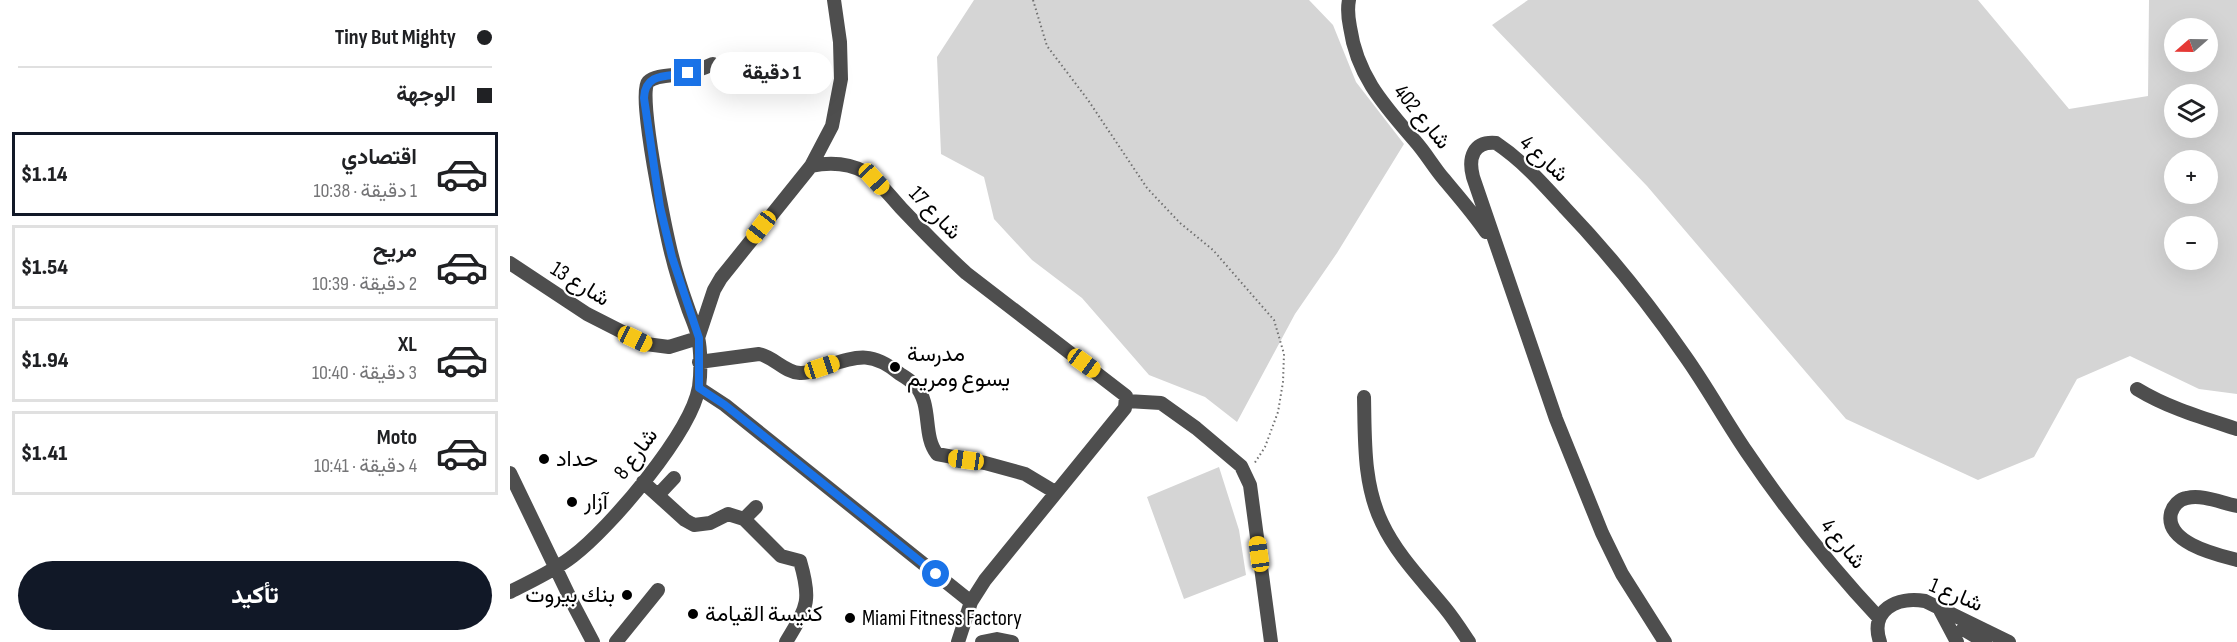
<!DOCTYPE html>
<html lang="ar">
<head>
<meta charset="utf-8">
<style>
	:root { --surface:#fff; --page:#f6f6f6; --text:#202124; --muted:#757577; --line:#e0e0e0; --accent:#111827 }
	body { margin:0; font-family:"Sofia Sans Condensed",Vazirmatn,sans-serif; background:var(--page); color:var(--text); direction:rtl; height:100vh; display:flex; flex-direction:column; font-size:22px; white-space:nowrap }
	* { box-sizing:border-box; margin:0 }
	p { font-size:20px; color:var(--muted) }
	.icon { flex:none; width:33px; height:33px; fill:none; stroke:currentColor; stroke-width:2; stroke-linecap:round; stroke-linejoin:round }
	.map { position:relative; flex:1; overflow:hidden; direction:ltr }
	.sheet { display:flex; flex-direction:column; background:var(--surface); width:510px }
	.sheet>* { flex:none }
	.banner { display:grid; align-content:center; height:132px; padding:0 18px; background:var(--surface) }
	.needle { width:39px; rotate:250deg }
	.controls { position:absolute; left:1654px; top:18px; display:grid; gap:12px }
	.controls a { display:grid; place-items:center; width:54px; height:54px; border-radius:50%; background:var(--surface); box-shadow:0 6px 24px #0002; font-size:30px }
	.end { position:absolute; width:27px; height:27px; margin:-14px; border:8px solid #1a73e8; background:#fff; box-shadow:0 0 0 3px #fff }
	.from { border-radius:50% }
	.bubble { position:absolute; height:42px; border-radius:21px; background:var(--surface); box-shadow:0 6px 24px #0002; font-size:20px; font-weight:800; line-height:42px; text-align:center; direction:rtl }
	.car { position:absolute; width:18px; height:36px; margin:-18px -9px; border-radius:8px; box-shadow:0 0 4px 2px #0007; background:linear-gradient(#f5c518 24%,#345 0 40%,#f5c518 0 76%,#345 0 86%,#f5c518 0) }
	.banner b { display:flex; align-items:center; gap:21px; height:57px; font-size:22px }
	.banner b+b { border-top:2px solid var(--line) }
	.banner i { width:15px; height:15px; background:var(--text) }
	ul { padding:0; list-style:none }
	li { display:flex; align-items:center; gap:18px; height:84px; margin:0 12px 9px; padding:0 6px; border:3px solid var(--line); border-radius:0px }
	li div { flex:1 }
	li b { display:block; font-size:22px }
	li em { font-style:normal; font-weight:800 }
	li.on { border-color:var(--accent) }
	li>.icon { width:54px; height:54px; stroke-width:1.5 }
	.action { display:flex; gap:12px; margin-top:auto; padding:12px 18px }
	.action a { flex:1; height:69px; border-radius:36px; background:var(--accent); color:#fff; font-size:24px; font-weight:800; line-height:69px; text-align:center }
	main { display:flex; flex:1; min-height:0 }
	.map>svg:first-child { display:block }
	.green { fill:#d5d5d5; fill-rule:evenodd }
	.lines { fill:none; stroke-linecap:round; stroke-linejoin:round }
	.path { stroke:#707070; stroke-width:2; stroke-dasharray:1.5 3; stroke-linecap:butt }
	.minor { stroke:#4e4e4e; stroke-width:14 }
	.route { stroke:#1a73e8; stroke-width:8 }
	.poi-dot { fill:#000; stroke:#fff; stroke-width:2 }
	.labels { text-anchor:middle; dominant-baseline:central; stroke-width:4.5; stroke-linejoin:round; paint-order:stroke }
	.street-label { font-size:22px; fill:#000; stroke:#fff }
	.poi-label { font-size:22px; fill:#000; stroke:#fff; text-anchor:start }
</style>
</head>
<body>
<main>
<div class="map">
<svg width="1727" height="642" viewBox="0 0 1727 642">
	<rect width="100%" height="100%" fill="#fff"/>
	<path class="green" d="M464,0H799L823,25L846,82L894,144L827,253L785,314L727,422L695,397L639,375L572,298L522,260L484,219L474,177L431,154L427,57Z
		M1018,0H1468L1559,109L1638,96L1639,0H1727V394L1689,389L1620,356L1567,379L1524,457L1468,480L1336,419L1137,186L982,25ZM1698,28V62H1665V28ZM1698,94V128H1665V94ZM1665,160H1698V194H1665ZM1665,226H1698V260H1665Z
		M709,467L729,530L736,575L674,599L637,497Z"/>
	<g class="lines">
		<path class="path" d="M523,0L537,46L578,100L637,188L670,223L703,250L764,320L774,354L773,382L768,412L755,447L744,464"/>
		<path class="minor" d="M839,0C837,10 838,17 840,27C847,76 874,105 905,141C915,152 923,166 933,178C948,196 963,213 976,232
			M301,166C320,162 338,163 355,172C369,181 380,196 391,208C412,230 433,252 456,273L616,396L615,408L475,580L461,602L448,642
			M0,263L77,314L136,344L159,347L188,338
			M188,338L204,290L211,278L301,166L322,126L331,79L330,42L324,0
			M189,362L249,354C264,357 274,372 290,373C298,374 309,368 317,366C349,355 363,352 390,374C395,377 401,381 405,385C423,405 412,435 427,454L475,463L515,474L545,492
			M189,388L215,405L461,602
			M1627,389C1658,408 1693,418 1727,429
			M854,397C855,439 853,484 872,523C887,555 913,581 935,608C944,619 951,630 959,642
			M617,401L651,403L686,428L731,466L740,485L761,642
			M0,473L63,604L83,642
			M133,482L175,520L184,525L200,523L218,514L234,519L271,556L290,561C302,602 297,607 276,642
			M148,495L164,478
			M1727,506C1712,503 1692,494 1677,498C1669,499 1663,506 1661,513C1654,543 1708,555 1727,560
			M234,519L246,507
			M0,592C21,581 44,571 63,556C100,528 181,433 189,387C191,373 191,351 188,337C186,327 181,317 178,308C172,291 166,273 162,256C156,234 127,93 138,82C146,74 166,76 177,73C186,71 194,68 203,64
			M1429,608L1447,642
			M1453,629L1475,642
			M106,642L148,590
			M472,642L487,639L502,642
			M1155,642L1112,574L1092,533L1046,419L963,177C958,158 963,141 986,143C1013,161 1034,185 1055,208C1099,254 1139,304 1175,356C1197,387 1215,420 1236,451C1276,510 1321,567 1369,618
			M1370,642C1359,610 1387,596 1415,601L1499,642"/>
	</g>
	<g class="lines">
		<path class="route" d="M178,73C158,77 135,72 134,98L150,207L162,257L189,338V388L215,405L426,574"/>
	</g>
	<g class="poi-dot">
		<circle cx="385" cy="367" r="6"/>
		<circle cx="34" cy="459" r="6"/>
		<circle cx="62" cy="502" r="6"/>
		<circle cx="117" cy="595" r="6"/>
		<circle cx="183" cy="614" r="6"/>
		<circle cx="340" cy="618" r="6"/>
	</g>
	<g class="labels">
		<g class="street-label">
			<text transform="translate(912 117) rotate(51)">شارع 402</text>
			<text transform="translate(1034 159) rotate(43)">شارع 4</text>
			<text transform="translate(425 213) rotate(46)">شارع 17</text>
			<text transform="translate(70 284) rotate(32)">شارع 13</text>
			<text transform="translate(126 454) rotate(-53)">شارع 8</text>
			<text transform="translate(1333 544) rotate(51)">شارع 4</text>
			<text transform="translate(1446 595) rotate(23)">شارع 1</text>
		</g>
		<g class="poi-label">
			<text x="397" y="354">مدرسة<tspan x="397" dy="25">يسوع ومريم</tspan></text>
			<text x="46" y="459">حداد</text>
			<text x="74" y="502">آزار</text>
			<text x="105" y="595" text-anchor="end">بنك بيروت</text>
			<text x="195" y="614">كنيسة القيامة</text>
			<text x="352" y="618">Miami Fitness Factory</text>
		</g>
	</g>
</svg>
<div class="controls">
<a><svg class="needle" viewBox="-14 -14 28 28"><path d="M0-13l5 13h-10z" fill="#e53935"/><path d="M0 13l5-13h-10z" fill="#757577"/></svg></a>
<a><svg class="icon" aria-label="layers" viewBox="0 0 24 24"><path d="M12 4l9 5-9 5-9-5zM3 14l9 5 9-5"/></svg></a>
<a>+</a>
<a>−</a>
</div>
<i class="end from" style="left:426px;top:574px"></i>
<i class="end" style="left:178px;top:73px"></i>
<div class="bubble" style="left:200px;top:52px;width:123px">1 دقيقة</div>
<i class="car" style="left:364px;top:179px;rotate:137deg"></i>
<i class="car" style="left:251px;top:227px;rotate:218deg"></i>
<i class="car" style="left:125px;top:339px;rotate:115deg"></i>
<i class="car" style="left:574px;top:363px;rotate:126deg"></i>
<i class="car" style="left:312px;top:367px;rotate:72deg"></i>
<i class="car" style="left:456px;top:460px;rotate:278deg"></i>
<i class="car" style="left:749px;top:554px;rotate:352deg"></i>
</div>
<section class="sheet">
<div class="banner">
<b><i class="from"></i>Tiny But Mighty</b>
<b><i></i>الوجهة</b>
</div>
<ul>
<li class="on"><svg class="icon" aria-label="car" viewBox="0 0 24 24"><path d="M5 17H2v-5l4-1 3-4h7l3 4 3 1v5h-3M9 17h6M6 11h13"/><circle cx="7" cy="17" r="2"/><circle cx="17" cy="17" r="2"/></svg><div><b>اقتصادي</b><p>1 دقيقة · 10:38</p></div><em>$1.14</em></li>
<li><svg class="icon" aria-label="car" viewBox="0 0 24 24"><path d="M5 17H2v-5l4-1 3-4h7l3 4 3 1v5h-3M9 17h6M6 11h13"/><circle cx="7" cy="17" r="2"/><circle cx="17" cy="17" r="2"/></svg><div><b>مريح</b><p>2 دقيقة · 10:39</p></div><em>$1.54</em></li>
<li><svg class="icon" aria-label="car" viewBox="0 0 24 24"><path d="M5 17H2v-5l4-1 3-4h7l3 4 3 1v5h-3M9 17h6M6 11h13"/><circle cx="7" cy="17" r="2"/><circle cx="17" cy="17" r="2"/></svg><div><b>XL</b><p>3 دقيقة · 10:40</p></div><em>$1.94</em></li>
<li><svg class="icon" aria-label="car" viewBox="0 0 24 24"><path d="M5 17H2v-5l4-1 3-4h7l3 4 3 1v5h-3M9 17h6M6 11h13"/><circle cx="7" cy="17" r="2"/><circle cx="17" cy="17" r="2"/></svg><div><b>Moto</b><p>4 دقيقة · 10:41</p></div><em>$1.41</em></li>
</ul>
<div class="action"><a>تأكيد</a></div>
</section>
</main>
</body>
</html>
